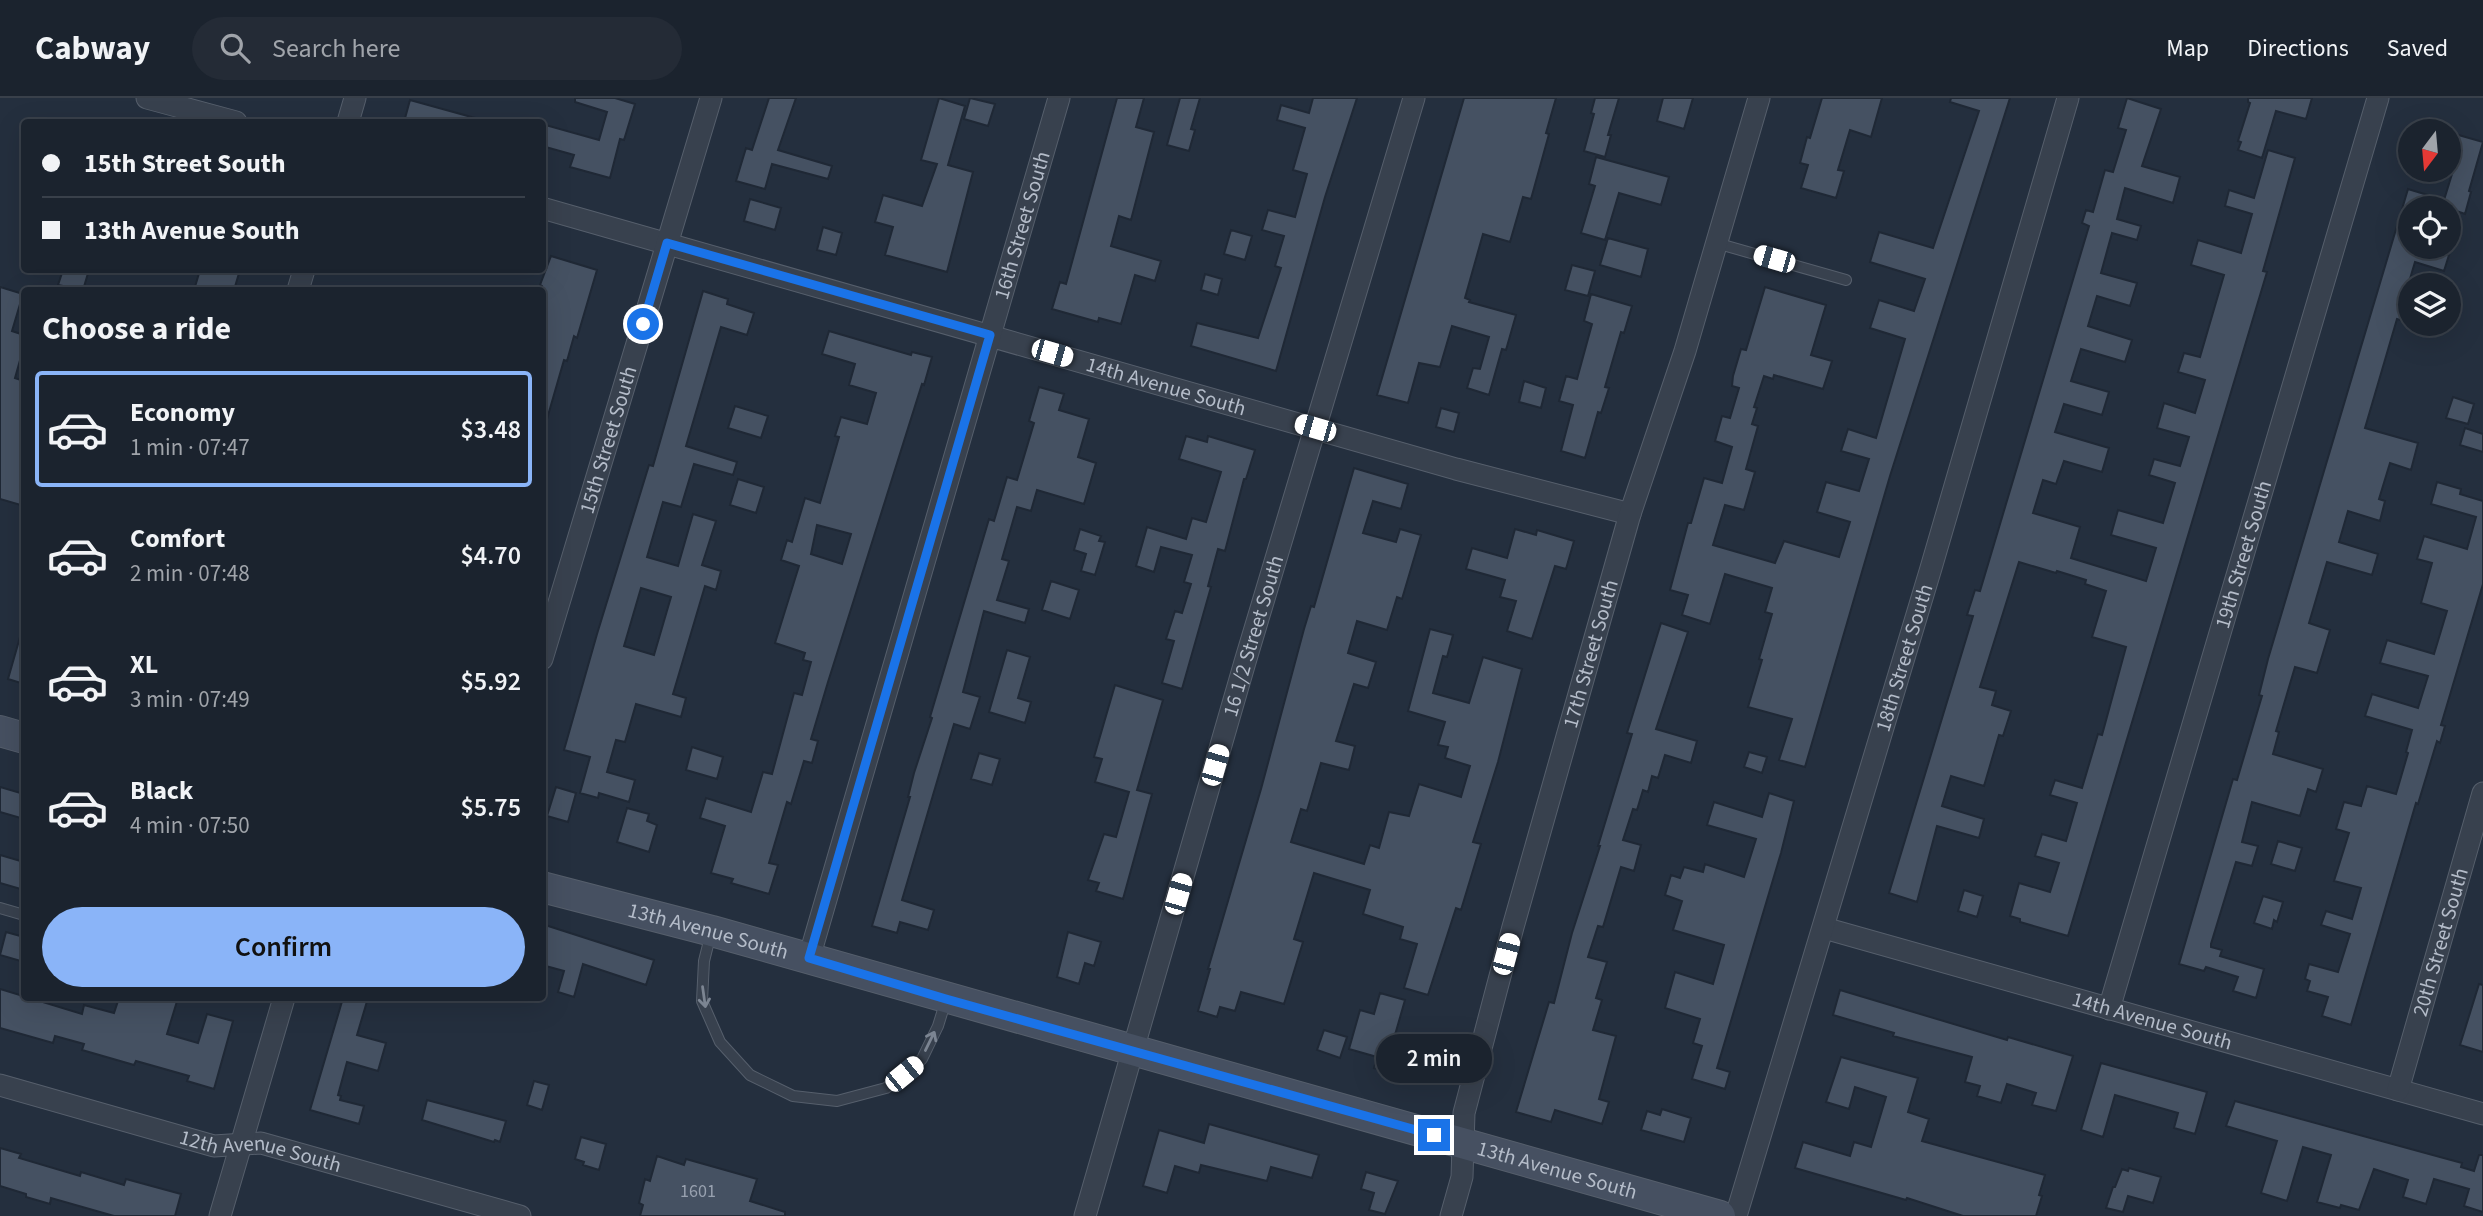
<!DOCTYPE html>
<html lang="en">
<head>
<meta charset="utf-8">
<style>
	:root { --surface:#1b232e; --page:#242b36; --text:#f1f3f6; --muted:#a0a4aa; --line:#39404a; --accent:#8ab4f8 }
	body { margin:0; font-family:"Source Sans 3",sans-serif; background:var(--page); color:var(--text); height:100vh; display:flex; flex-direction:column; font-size:26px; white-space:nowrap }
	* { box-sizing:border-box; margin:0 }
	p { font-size:23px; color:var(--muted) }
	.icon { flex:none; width:38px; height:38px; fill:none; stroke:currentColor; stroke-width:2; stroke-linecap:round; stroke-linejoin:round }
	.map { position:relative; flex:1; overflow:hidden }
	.side { position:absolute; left:21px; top:189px; width:525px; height:714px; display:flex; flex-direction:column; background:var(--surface); border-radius:7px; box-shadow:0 7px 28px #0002,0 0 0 2px var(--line) }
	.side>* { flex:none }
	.guide { position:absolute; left:21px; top:21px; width:525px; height:154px; border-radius:7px; box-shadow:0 7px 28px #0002,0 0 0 2px var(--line); display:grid; align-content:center; height:154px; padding:0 21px; background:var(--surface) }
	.needle { width:46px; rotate:196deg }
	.fabs { position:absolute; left:2398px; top:21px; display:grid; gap:14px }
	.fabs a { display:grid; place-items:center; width:63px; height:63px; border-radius:50%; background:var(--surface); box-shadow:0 7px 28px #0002,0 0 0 2px var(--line); font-size:35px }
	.end { position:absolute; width:32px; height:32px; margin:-16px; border:9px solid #1a73e8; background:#fff; box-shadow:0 0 0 4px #fff }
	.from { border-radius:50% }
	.bubble { position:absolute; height:49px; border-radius:24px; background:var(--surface); box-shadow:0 7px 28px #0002,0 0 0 2px var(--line); font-size:23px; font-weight:600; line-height:49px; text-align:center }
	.car { position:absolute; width:21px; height:42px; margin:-21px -10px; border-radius:9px; box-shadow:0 0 5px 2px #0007; background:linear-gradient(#fff 24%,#345 0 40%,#fff 0 76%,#345 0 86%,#fff 0) }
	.guide b { display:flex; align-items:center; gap:24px; height:66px; font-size:26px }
	.guide b+b { border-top:2px solid var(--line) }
	.guide i { width:18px; height:18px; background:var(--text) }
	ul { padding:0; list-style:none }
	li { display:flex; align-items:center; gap:21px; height:116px; margin:0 14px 10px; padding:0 7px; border:4px solid transparent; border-radius:7px }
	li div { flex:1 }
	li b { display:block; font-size:26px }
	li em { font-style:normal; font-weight:600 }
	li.current { border-color:var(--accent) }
	li>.icon { width:63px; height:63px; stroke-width:1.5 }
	h2 { padding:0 21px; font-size:32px; line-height:84px }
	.action { display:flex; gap:14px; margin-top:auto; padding:14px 21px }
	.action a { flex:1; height:80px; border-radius:42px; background:var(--accent); color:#111; font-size:28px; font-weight:600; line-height:80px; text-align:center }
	header { display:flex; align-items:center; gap:42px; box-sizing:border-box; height:98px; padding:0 35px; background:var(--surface); border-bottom:2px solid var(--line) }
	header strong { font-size:33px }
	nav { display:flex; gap:38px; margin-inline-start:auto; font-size:24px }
	.search { width:490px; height:63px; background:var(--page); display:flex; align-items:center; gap:18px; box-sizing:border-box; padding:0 24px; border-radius:38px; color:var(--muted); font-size:26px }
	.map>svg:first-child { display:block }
	.building { fill:#455162; stroke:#1f2835; stroke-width:2; fill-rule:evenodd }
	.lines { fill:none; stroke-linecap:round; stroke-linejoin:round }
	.service-casing { stroke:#565f6c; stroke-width:12 }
	.minor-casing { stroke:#565f6c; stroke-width:23 }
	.secondary-casing { stroke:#565f6c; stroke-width:32 }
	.service { stroke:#38414e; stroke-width:10 }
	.minor { stroke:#38414e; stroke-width:21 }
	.secondary { stroke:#465061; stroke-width:30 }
	.oneway { stroke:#7c8592 }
	.route { stroke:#1a73e8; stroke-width:9 }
	.labels { text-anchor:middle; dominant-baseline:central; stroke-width:6; stroke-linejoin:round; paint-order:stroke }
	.number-label { font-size:18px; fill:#98a1af }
	.street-label { font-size:21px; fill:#b4bcc9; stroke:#1d2633 }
</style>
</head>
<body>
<header>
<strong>Cabway</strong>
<div class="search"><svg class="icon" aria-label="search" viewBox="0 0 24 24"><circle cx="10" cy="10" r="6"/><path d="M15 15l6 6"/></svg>Search here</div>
<nav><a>Map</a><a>Directions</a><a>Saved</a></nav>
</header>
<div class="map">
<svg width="2483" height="1118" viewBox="0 0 2483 1118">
	<rect width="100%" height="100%" fill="#242f3e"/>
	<path class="building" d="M575,0H615L635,6L624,42L620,41L610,80L570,69L574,57L542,48V26L599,42L607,14L575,4Z
		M769,0H796L778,52L832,68L828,81L772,66L765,91L736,83L746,50L752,52Z
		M939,0L965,8L948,67L973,74L947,174L885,157L893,129L875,124L883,97L922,108L937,66L921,62Z
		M970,0L995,6L988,28L964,21Z
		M1117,0H1144L1136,29L1154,34L1131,122L1119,118L1111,148L1161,163L1155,183L1135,177L1121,226L1099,220L1098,224L1052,211L1060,184L1066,186Z
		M1180,0H1200L1191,31L1195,32L1189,53L1167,47Z
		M1313,0H1357L1325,99L1276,273L1191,248L1197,225L1258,240L1281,170L1275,168L1284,138L1262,132L1268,112L1295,119L1307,76L1293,72L1305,30L1277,22L1281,7L1309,15Z
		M1464,0H1556L1546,35L1549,36L1531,101L1523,99L1510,144L1483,136L1465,200L1470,202L1469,204L1516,217L1506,252L1502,251L1489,297L1467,290L1473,270L1480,271L1489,239L1452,228L1440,269L1419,265L1408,305L1377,297Z
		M1595,0H1619L1608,37H1611L1605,59L1584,53L1594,16L1591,15Z
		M1663,0H1693L1684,31L1657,23Z
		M1822,0H1882L1871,39L1850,32L1838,72L1844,73L1836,100L1801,90L1808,67L1800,65L1807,39L1810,40Z
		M1951,0H2010L1890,378L1805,669L1779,662L1792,621L1748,609L1762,562L1759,561L1772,516L1765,514L1772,490L1725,476L1710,526L1682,517L1688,497L1670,492L1688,425H1691L1704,380L1722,385L1732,349L1715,343L1722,318L1730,320L1739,290L1732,288L1733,278L1741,251L1746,252L1765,189L1826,207L1811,257L1832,263L1823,291L1774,277L1773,281L1764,278L1754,309L1757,310L1752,326L1758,328L1746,371L1755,374L1744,412L1725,407L1713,447L1775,465L1784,443L1839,459L1850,424L1817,414L1826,384L1859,393L1869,361L1841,353L1848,331L1876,340L1905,241L1870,230L1879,202L1914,213L1925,181L1870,164L1879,134L1933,150L1979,13L1950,4Z
		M2127,0L2161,11L2142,68L2180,79L2173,105L2125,90L2117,121L2141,128L2137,142L2112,135L2101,175L2137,185L2130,208L2097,198L2088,228L2132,242L2125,264L2081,251L2071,283L2109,294L2102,317L2064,306L2055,334L2109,350L2102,374L2064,363L2056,386L2043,382L2033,415L2080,429L2071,460L2146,483L2156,450L2111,437L2118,412L2163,425L2175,385L2149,377L2154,361L2180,368L2189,339L2157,330L2164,305L2195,315L2205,282L2178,274L2184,255L2200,259L2224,177L2191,167L2198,142L2241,155L2252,116L2225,108L2229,92L2254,100L2268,52L2295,60L2263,173L2267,174L2068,838L2020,824V821L2010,818L2019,785L2050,794L2059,765L2035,758L2042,736L2066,743L2077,705L2050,697L2055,682L2082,690L2098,636L2102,637L2126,549L2092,539L2106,493L2085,486L2086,482L2057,473L2056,475L2019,464L1980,589L1996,593L1992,607L2011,613L2003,638L1999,637L1984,688L1951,678L1942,708L1984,721L1979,740L1937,728L1917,804L1889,795L1973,518L1967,517L1975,492L1980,493L2089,128L2082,125L2086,112L2093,114L2105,72L2113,74L2126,32L2118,30Z
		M2248,0H2312L2306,21L2276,13L2262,60L2238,52L2241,44L2238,43L2250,5L2248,4Z
		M410,2L475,20L474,24H404Z
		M2448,34L2483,44L2469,93L2471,94L2465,116L2448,110H2410V149H2421L2449,157L2444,173L2415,164L2404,201L2410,203V225L2397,221L2365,330L2418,345L2411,372L2390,365L2379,401L2385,403L2380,423L2348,413L2339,444L2378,456L2372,477L2327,464L2309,525L2330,532L2317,575L2295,569L2276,633L2279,634L2273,656L2323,671L2316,694L2308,691L2300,718L2252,704L2242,744L2258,748L2252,768L2236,764L2211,846V849L2222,852L2220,858L2264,871L2256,900L2233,893L2238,879L2206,869L2204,873L2179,866L2233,681L2237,682L2262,598L2259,597L2268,561L2408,91L2444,102L2456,63L2448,61Z
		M1596,59L1669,79L1661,107L1619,95L1605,142L1581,135L1595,88L1589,86Z
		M750,101L781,110L775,132L744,123Z
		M823,129L842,135L836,157L817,152Z
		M1231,132L1252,138L1245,162L1224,156Z
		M1608,140L1648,151L1641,179L1600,167Z
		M551,158L597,172L577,240L574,238L567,263L564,262L547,321H542V188L540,187Z
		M1572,167L1595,173L1588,198L1565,192Z
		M63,172H89L83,192L58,187Z
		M200,172H240L234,192H194Z
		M1205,176L1222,181L1218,197L1201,192Z
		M0,189L23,196L12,233L24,237V248L15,280L24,283V408L0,401Z
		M703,193L728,201L727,206L754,215L747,237L721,229L686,348L737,364L733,377L694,366L681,409L663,404L647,459L678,468L693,416L716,423L702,467L721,473L716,492L705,488L673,596L686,600L681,619L636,606L625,644L616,642L607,674L635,682L629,704L599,695L598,700L580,695L590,659L564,652L597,536L649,367L653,368ZM641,490L671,499L654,557L624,548Z
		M1591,196L1632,208L1624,235L1621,234L1605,289L1609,290L1601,315L1598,314L1585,360L1561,353L1573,307L1559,303L1566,278L1577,281L1592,226L1584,223Z
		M829,233L911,257L912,254L932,259L924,287L922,286L828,584L811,641L818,643L812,665L804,663L791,706L787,704L769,765L778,767L769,796L731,785L733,781L711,775L725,728L700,720L706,700L751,714L763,674L772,676L794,595L802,597L811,564L803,562L805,555L775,545L799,468L781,462L787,442L792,444L805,400L820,405L839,339L835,338L841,319L867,326L876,295L849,287L855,266L822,256ZM817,427L851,436L842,466L811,456Z
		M1524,283L1546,290L1541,310L1519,304Z
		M1039,289L1064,296L1059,312L1089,321L1078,359L1096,365L1084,406L1037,392L1031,413L1017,409L1002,461L1009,463L997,502L1029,511L1025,525L984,513L963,594L980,599L970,631L954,626L902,802L934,812L928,832L900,824L897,835L872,828L910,699H908L914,675L932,620L930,619L989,421L994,423L1007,379L1017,382L1034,325L1029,323Z
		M2453,299L2474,306L2468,326L2446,320Z
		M735,308L768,318L761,340L728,330Z
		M1441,310L1459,315L1454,334L1436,329Z
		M2465,330L2483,336V354L2460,347Z
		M1186,338L1207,344L1208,338L1255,352L1246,381H1244L1225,453L1218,451L1208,488L1211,489L1182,591L1162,585L1174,543L1166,541L1175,513L1182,515L1191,486L1184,484L1192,457L1161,449L1154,474L1136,468L1147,429L1186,441L1192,420L1206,424L1221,374L1179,361Z
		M1354,370L1408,386L1401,411L1373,403L1363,435L1396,444L1400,431L1421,437L1402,501L1397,499L1387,532L1357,523L1348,555L1376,564L1368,590L1354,586L1336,643L1355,648L1349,672L1321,665L1307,713L1301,711L1291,744L1364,766L1370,747L1379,750L1389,714L1409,718L1419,686L1461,699L1470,668L1445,660L1448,649L1438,647L1445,624L1408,613L1430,531L1453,537L1447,559L1443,558L1433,595L1469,605L1483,559L1522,571L1498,664L1473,744L1481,746L1461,812L1456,810L1428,897L1404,890L1417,846L1400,841L1403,829L1363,816L1370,792L1314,775L1294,841L1303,844L1284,906L1241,894L1235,913L1220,909L1217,919L1198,913L1210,871H1208L1261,691L1304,531L1311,508L1314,509Z
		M738,381L764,389L756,415L730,407Z
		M2437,384L2461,391L2460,396L2483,403V486L2441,627L2445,628L2440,645L2437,643L2418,706L2416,705L2351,927L2322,918L2328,899L2307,893L2310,883L2305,881L2309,866L2338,874L2350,836L2321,827L2326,813L2352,821L2361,790L2334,783L2349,735L2336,731L2344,704L2361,708L2367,688L2396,696L2408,655L2406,654L2412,632L2365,618L2372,596L2418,610L2428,578L2380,565L2387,542L2434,556L2447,513L2421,505L2432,465L2417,461L2424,438L2467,451L2476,419L2431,406Z
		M1080,431L1101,438L1099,443L1105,444L1095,477L1081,473L1086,456L1074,452Z
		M1515,431L1536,437L1537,432L1574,443L1566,471L1555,468L1532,541L1507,533L1516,503L1500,499L1505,482L1466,471L1472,450L1507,460Z
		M1051,483L1079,492L1070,521L1042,512Z
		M1661,525L1688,534L1656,631L1697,643L1691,665L1665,657L1658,680L1652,678L1648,694L1643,692L1637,712L1633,711L1623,742L1641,747L1634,773L1621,769L1603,829L1598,828L1588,859L1607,864L1596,900L1602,902L1593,932L1616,938L1599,1001L1609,1004L1602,1026L1555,1012L1551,1024L1516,1014L1549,904L1554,905L1572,835L1600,748H1598L1632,636L1627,635Z
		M20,539H24V586L8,581Z
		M1007,552L1030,559L1018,600L1031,604L1025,625L989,614Z
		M1115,587L1163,602L1137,692L1152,696L1123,801L1096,793L1099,785L1088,782L1104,736L1116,739L1129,694L1095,684L1102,661L1094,659Z
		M692,649L723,659L717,681L686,672Z
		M1749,654L1767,659L1762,675L1744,669Z
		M979,655L1000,661L992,687L971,681Z
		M0,689L24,696V721L0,714Z
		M556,689L576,695L568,724L547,718Z
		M1769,695L1794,703L1781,755L1717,970L1730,974L1725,991L1692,981L1702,948L1693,945L1700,921L1665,910L1675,874L1713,886L1724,847L1673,832L1682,803L1665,797L1671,777L1680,780L1684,769L1703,774L1705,766L1744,779L1756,741L1707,727L1714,704L1762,719Z
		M627,710L649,716L647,723L657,727L649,754L617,744Z
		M2278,743L2302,750L2295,773L2271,766Z
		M0,757L24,764V792L0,785Z
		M1964,792L1983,798L1977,819L1958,813Z
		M2263,798L2283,804L2277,824L2274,822L2272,831L2254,825Z
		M542,826L654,862L646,887L583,866L574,899L558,894L564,873L542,867Z
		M6,834L24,839V864L0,857Z
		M1068,834L1101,844L1094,868L1085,865L1079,886L1057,879Z
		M2479,886L2483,887V954L2460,947Z
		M0,891L82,916L84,907L114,915L119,900H178L167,936L198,945L207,916L233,923L214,991L187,983L189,978L136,963L134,967L82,952L84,946L55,938L53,945L0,930Z
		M1840,892L2007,942L2008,939L2073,958L2056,1013L2032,1007L2036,995L2007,986L2001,1005L1977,998L1980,988L1965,984L1972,959L1893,938L1894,935L1833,917Z
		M1380,895L1405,902L1391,951L1410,958L1403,979L1374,970L1377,959L1349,951L1360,912L1374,916Z
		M343,900H368L357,937L386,945L378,973L347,964L338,997L341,998L340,1002L364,1008L359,1026L310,1012Z
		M1324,932L1347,939L1340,960L1317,952Z
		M1841,959L1918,980L1908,1014L1929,1021L1922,1043L2045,1077L2039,1097L2042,1098L2036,1118H1963L1907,1100L1906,1102L1795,1070L1803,1044L1850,1058L1854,1044L1871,1049L1886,999L1855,989L1849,1011L1826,1004Z
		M2101,965L2207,994L2195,1036L2174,1030L2178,1015L2115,997L2103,1039L2081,1032Z
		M534,983L549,987L542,1012L527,1007Z
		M427,1002L506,1023L500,1044L495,1042L494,1044L422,1022Z
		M2235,1003L2462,1065L2461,1069L2474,1073L2479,1057H2483V1114L2464,1108L2469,1091L2434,1081L2426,1106L2403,1099L2408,1082L2374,1071L2359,1112L2341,1107L2340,1110L2317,1104L2331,1057L2303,1049L2287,1103L2261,1095L2277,1043L2226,1028Z
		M1662,1011L1691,1020L1684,1044L1641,1032L1647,1013L1660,1017Z
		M1209,1026L1319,1057L1312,1080L1271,1069L1267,1083L1201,1067L1199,1075L1175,1068L1167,1095L1143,1088L1159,1032L1204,1045Z
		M581,1039L606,1046L599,1072L583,1067L584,1064L575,1061Z
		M0,1050L21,1056L19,1060L80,1078L81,1074L124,1087L126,1081L181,1096L175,1118H114L51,1100L50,1106L26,1099V1096L0,1088Z
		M657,1058L684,1067L686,1061L757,1081L750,1103L785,1114V1118H640L643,1107L639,1105L645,1081L650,1083Z
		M2129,1070L2161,1079L2153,1105L2128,1098L2123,1114L2106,1110L2113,1089H2115L2122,1071L2128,1073Z
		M1366,1074L1398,1083L1385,1116L1369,1112L1374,1095L1361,1091Z"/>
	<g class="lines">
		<g class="service-casing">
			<path id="service" d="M1716,145L1846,182
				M0,810L24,817
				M711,835L704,863L702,903L720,944L750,977L793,998L837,1003L886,990L922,961L938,928L946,902"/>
		</g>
		<g class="minor-casing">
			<g id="minor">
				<path d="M147,0L236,24"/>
				<path d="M348,24L355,0"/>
				<path id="s1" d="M542,110L1456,371L1630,416"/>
				<path d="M298,192L304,172"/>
				<path id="s2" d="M542,561L711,0"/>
				<path id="s3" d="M1824,830L2483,1016"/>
				<path id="s4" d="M809,860L1059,0"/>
				<path id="s5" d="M2109,911L2378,0"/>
				<path id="s6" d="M0,987L214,1048L261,1045L520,1118"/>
				<path id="s7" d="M2398,992L2483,695"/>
				<path d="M220,1118L284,900"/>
				<path id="s8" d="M1085,1118L1245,564L1414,0"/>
				<path id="s9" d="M1451,1118L1462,1079L1464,1015L1513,829L1630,416L1685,253L1759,0"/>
				<path id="s10" d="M1736,1118L1931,470L2068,0"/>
			</g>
		</g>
		<g class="secondary-casing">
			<g id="secondary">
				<path d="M0,633L24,640"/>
				<path id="s11" d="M542,789L712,833L1720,1118"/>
			</g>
		</g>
		<use href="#service" class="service"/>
		<use href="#minor" class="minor"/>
		<use href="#secondary" class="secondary"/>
	</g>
	<defs><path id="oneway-shaft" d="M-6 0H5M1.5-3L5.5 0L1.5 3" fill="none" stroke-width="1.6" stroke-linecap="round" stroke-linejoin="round" transform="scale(1.75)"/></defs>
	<g class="oneway">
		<use href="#oneway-shaft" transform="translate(704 899) rotate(82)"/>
		<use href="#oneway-shaft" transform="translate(930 943) rotate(-64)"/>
	</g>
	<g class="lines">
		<path class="route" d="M643,226L667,145L990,237L809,860L946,901L1434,1037"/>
	</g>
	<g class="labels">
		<g class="number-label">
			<text x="698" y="1093">1601</text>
		</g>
		<g class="street-label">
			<text stroke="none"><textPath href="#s4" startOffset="763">16th Street South</textPath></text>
			<text stroke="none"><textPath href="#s1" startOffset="649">14th Avenue South</textPath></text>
			<text stroke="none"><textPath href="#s2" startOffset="229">15th Street South</textPath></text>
			<text stroke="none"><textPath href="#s5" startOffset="474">19th Street South</textPath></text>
			<text stroke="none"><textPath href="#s8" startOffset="604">16 1/2 Street South</textPath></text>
			<text stroke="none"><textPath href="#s9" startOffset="581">17th Street South</textPath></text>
			<text stroke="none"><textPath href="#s10" startOffset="583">18th Street South</textPath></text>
			<text stroke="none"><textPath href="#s11" startOffset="172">13th Avenue South</textPath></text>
			<text stroke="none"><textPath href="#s7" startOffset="154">20th Street South</textPath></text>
			<text stroke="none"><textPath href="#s3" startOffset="341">14th Avenue South</textPath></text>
			<text stroke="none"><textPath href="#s6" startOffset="270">12th Avenue South</textPath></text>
			<text stroke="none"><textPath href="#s11" startOffset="1054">13th Avenue South</textPath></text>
		</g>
	</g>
</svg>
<div class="fabs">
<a><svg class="needle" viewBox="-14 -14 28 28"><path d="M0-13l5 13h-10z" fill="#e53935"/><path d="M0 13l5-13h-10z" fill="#a0a4aa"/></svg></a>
<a><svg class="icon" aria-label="locate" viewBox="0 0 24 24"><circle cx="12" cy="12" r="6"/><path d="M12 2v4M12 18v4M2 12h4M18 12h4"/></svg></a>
<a><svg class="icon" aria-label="layers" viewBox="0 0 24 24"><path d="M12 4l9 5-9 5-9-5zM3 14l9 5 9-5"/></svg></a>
</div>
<i class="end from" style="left:643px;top:226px"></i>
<i class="end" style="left:1434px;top:1037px"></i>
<div class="bubble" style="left:1376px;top:936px;width:116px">2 min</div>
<i class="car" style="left:1774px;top:161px;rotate:286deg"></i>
<i class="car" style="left:1052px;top:255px;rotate:106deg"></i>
<i class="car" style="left:1315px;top:330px;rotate:286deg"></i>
<i class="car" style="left:1215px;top:667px;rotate:16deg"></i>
<i class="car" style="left:1178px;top:796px;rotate:16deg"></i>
<i class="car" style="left:1506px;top:856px;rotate:15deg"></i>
<i class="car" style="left:904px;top:976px;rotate:51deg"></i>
<div class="guide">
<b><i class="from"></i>15th Street South</b>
<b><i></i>13th Avenue South</b>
</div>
<section class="side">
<h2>Choose a ride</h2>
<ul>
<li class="current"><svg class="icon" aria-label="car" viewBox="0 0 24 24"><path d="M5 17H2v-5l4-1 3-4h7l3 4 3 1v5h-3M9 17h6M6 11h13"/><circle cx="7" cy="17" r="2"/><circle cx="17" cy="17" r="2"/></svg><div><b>Economy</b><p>1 min · 07:47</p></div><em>$3.48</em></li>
<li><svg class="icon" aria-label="car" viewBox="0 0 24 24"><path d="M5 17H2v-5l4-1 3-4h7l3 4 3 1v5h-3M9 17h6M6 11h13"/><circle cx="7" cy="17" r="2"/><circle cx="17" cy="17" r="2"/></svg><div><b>Comfort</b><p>2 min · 07:48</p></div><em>$4.70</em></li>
<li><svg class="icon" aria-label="car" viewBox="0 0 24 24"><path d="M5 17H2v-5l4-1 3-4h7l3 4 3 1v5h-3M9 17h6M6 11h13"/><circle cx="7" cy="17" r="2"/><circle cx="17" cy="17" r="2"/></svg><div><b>XL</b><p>3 min · 07:49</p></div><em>$5.92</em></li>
<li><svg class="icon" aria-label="car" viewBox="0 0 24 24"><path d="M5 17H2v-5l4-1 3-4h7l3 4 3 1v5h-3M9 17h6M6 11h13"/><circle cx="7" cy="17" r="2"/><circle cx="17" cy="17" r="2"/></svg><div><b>Black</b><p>4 min · 07:50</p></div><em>$5.75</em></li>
</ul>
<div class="action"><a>Confirm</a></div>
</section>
</div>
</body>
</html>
